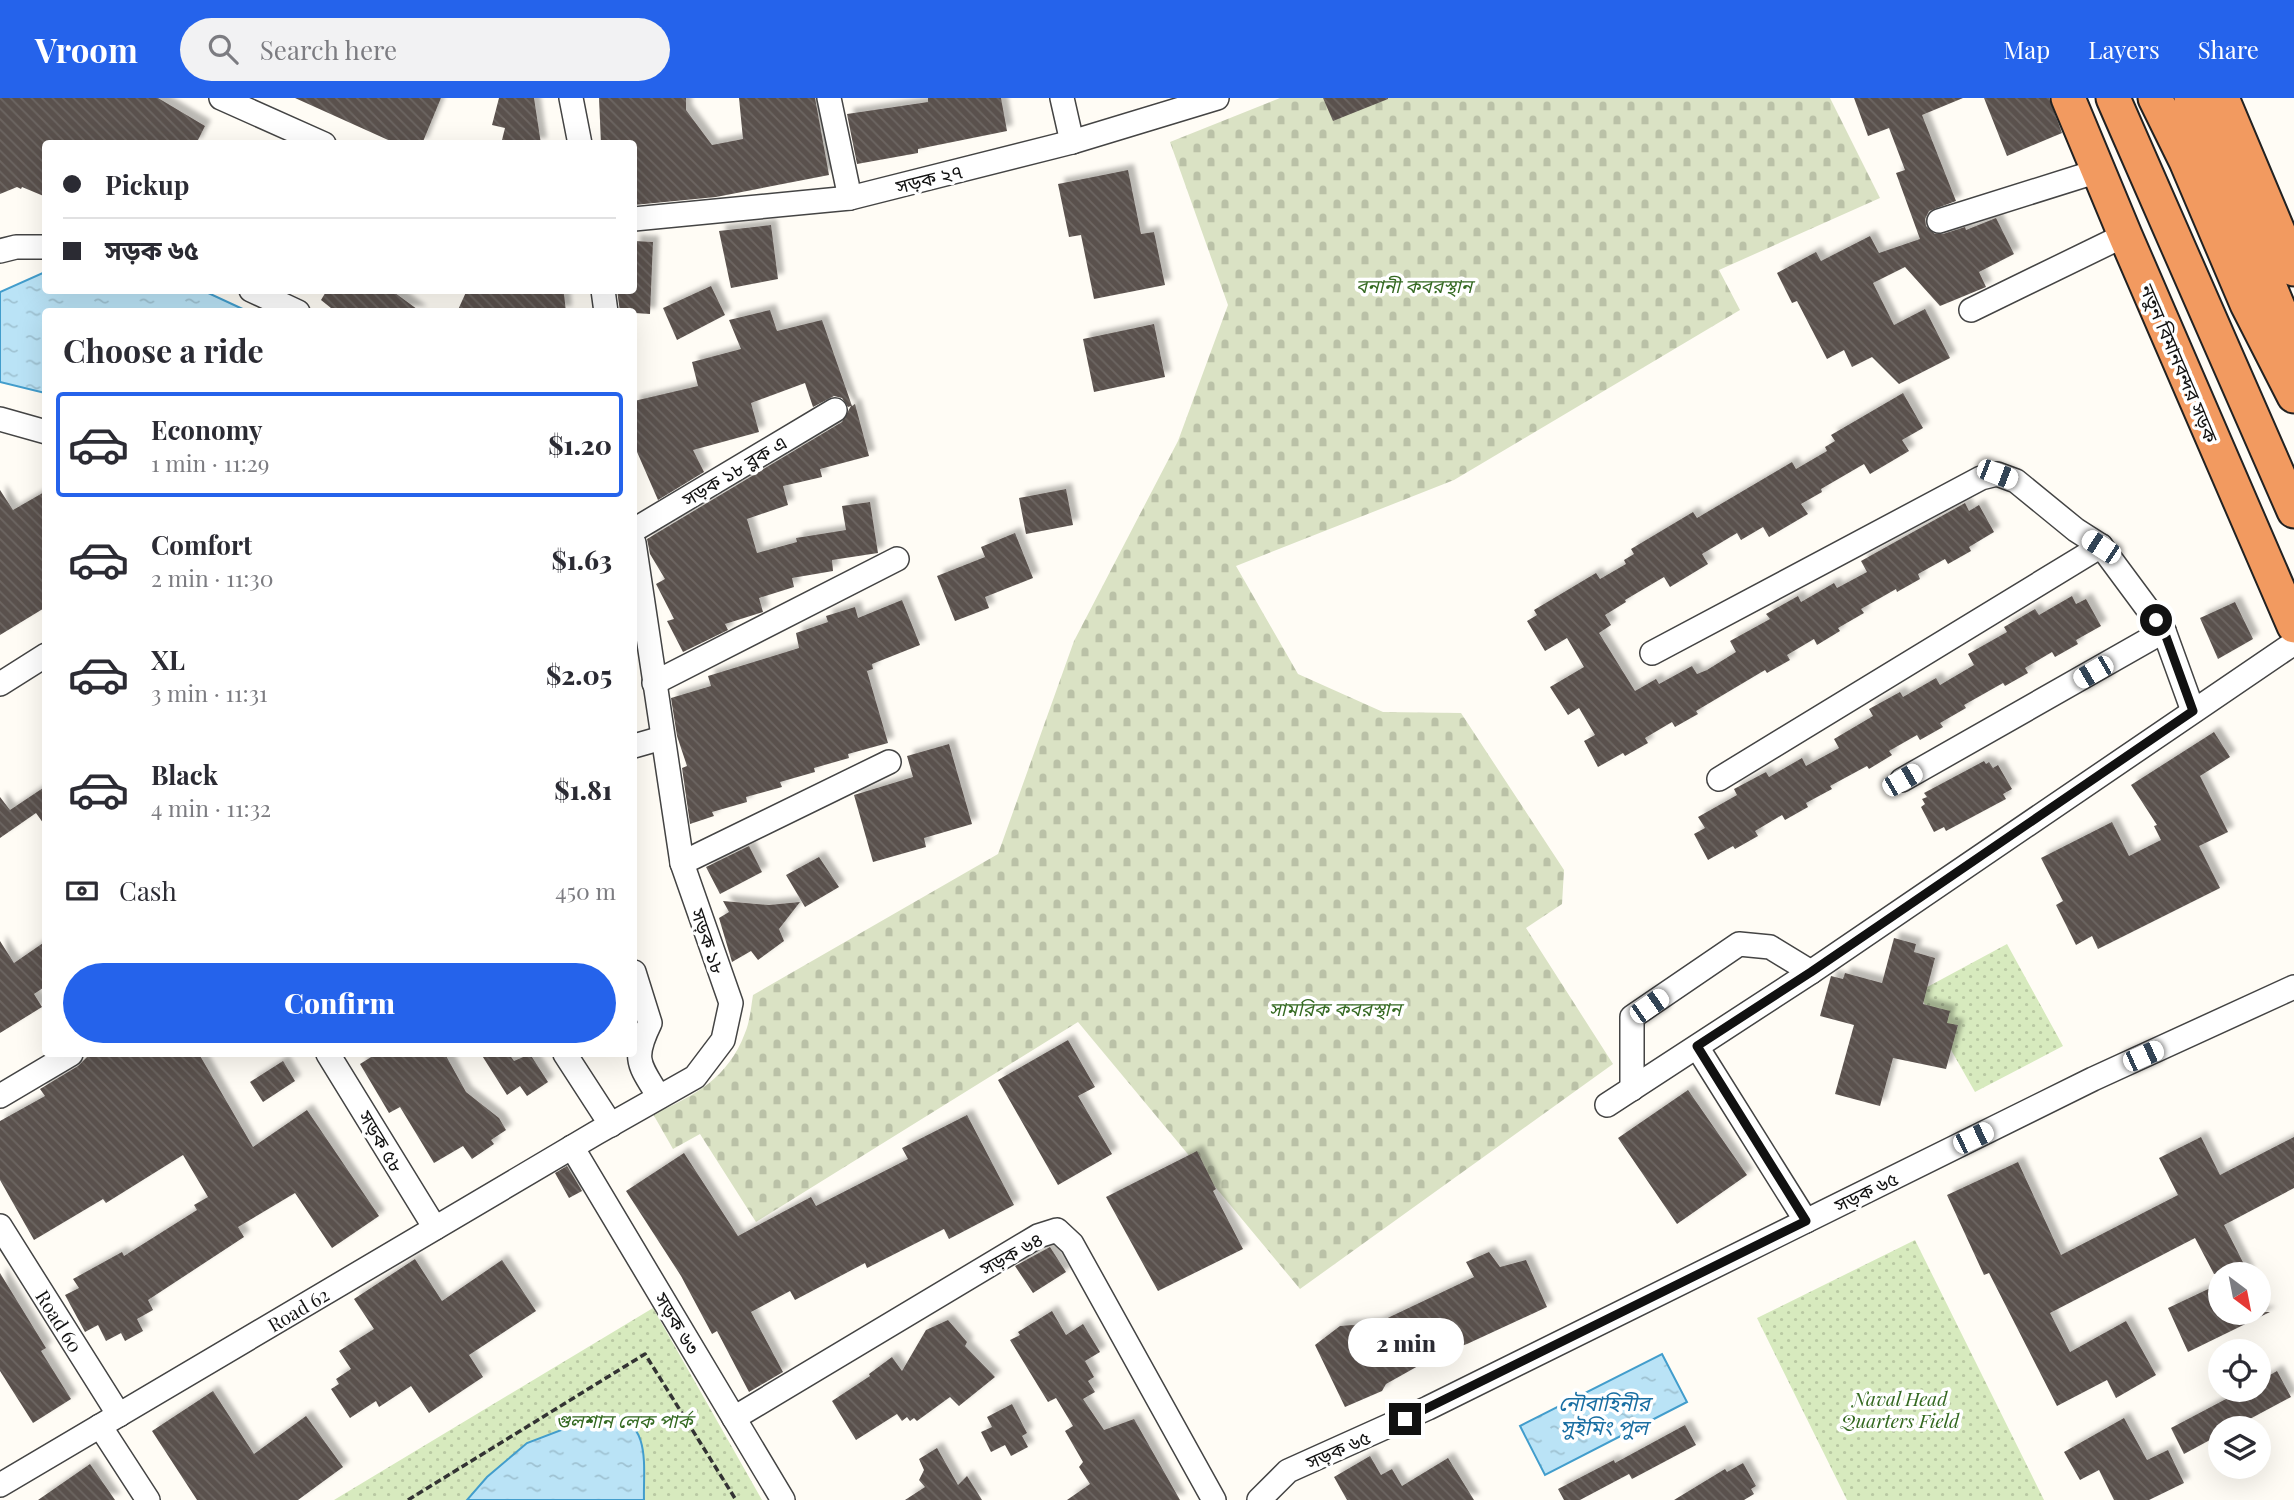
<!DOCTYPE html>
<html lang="en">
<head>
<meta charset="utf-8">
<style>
	:root { --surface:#fff; --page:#f2f2f3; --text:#2b2b33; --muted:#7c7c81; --line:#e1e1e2; --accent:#2563eb }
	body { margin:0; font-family:"Playfair Display","Noto Sans Bengali",serif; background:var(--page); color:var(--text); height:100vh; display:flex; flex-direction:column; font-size:26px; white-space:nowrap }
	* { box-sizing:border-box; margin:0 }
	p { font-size:23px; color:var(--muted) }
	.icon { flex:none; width:38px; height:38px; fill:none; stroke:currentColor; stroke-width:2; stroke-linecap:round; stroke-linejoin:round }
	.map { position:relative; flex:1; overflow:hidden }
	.drawer { position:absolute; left:42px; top:210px; width:595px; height:749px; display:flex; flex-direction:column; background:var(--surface); border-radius:7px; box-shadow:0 7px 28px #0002 }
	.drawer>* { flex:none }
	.hud { position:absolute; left:42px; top:42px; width:595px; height:154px; border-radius:7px; box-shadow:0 7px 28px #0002; display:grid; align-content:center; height:154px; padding:0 21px; background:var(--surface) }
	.needle { width:46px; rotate:148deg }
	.controls { position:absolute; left:2208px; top:1164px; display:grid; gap:14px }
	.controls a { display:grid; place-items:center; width:63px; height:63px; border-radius:50%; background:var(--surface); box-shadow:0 7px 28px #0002; font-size:35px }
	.end { position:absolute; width:32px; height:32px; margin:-16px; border:9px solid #111; background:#fff; box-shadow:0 0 0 4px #fff }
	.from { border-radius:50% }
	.bubble { position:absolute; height:49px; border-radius:24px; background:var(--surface); box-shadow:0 7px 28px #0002; font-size:23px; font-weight:800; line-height:49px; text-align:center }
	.car { position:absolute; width:21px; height:42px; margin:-21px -10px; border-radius:9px; box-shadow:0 0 5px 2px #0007; background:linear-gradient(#fff 24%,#345 0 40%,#fff 0 76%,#345 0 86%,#fff 0) }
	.hud b { display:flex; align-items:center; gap:24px; height:66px; font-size:26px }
	.hud b+b { border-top:2px solid var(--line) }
	.hud i { width:18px; height:18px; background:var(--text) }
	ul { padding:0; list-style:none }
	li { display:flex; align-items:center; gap:21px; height:105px; margin:0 14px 10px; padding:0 7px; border:4px solid transparent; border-radius:7px }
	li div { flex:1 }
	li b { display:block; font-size:26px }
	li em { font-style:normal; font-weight:800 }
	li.on { border-color:var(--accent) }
	li>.icon { width:63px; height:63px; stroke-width:1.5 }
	h2 { padding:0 21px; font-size:32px; line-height:84px }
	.pay { display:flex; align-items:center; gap:18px; height:77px; padding:0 21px; font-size:26px }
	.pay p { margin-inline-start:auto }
	.primary-button { display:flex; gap:14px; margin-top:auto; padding:14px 21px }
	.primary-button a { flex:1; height:80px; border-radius:42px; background:var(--accent); color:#fff; font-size:28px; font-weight:800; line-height:80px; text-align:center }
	header { display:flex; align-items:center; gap:42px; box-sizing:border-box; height:98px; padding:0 35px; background:var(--accent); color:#fff }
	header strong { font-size:33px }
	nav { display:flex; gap:38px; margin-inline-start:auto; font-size:24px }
	.search { width:490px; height:63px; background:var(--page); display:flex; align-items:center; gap:18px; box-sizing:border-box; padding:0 24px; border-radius:38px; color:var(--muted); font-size:26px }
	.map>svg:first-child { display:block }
	.cemetery { fill:url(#cemetery-stones) }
	.park { fill:url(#park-dots) }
	.water { fill:url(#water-ripples); stroke:#429dcc; stroke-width:2 }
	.building { fill:url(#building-back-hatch); filter:url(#shadow) }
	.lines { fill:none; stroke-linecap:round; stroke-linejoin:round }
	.minor-casing { stroke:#444; stroke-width:26 }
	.highway-casing { stroke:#222; stroke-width:37 }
	.path { stroke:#333; stroke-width:3.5; stroke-dasharray:7 3.5; stroke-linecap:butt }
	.minor { stroke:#fff; stroke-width:23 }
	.highway { stroke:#f29a60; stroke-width:33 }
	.route { stroke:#111; stroke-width:9 }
	.labels { text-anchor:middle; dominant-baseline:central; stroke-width:7; stroke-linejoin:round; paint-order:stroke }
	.street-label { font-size:19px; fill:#111; stroke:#fff }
	.park-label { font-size:19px; font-style:italic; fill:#346921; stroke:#fff }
	.water-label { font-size:21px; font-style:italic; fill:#1a6fa3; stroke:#fff }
</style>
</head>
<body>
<header>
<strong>Vroom</strong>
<div class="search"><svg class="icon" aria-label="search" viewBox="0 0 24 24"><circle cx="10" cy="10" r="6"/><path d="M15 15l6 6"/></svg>Search here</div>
<nav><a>Map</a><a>Layers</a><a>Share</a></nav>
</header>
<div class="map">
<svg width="2294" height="1402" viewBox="0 0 2294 1402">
	<defs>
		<pattern id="cemetery-stones" width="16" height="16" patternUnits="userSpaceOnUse" patternTransform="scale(1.75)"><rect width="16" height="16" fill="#dae2c4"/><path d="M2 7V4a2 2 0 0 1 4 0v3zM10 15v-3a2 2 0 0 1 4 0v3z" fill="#bac1a7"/></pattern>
		<pattern id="park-dots" width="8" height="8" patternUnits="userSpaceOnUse" patternTransform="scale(1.75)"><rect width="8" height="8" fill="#d7eabe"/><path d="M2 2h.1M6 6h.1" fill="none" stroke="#b8c8a2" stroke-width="1.8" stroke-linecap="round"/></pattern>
		<pattern id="water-ripples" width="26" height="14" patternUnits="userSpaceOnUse" patternTransform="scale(1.75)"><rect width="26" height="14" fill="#bae3f6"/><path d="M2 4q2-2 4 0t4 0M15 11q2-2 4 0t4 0" fill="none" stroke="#9fc2d2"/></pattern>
		<pattern id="building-back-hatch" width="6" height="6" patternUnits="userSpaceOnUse" patternTransform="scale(1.75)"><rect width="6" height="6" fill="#5a514d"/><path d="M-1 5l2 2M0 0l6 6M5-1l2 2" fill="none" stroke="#6d6662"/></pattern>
		<filter id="shadow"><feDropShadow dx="6" dy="-6" stdDeviation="2" flood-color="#0004"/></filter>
	</defs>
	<rect width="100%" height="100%" fill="#fffcf5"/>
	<path class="cemetery" d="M1280,0H1830L1880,100L1719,172L1740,212L1454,382L1236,468L1298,576L1383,614L1461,615L1564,772L1562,806L1526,830L1613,966L1300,1191L1078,924L756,1124L700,1036L673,1051L653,1016C695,998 728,980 745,935C750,923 751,909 753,897L998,756L1074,543L1178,343L1228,207L1170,44Z"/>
	<path class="park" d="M2007,846L2063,948L1975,994L1918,894Z
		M1915,1142L2044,1402H1847L1757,1220Z
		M653,1210L762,1402H334Z"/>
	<path class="water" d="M45,174L46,192L204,193L247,213L46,214L45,295L0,284V194Z
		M1662,1256L1687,1304L1545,1377L1520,1328Z
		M611,1316C652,1325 643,1370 644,1402H467L487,1379L527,1345L598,1318Z"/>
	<path class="building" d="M0,0H158L205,28L196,46H46V99L22,89L21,91L17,89L0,96Z
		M295,0H441L422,46H397Z
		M499,0H534L541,46H501L505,30L492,27Z
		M599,0H686V12L712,47L743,41L739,0H815L829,77L716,99L634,107V46H601Z
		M928,0H1001L1007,33L918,51V55L857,66L847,16L928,4Z
		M1323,0H1388V1L1333,23Z
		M1854,0H1963L1922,17L1956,103L1929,113L1925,121L1926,128L1935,136H1943L1965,129L1966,132L1996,120L2014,156L1979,174L1986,189L1940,208L1905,169L1873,185L1894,227L1925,211L1950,260L1899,286L1872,259L1852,269L1844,252L1827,261L1797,203L1792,205L1777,175L1816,154L1821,163L1870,138L1879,155L1920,141L1896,75L1905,72L1889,30L1868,38Z
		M1984,0H2049L2062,35L2007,58Z
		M1128,72L1141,136L1154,134L1165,187L1094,201L1081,137L1069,139L1058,86Z
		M771,127L778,181L731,190L719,133Z
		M634,143L653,144L650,216L620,214L617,192H634Z
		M711,188L725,217L677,242L663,210Z
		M327,192H391L421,214H336L321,202Z
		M467,192H554L564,196L566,214H457Z
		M770,212L777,233L822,222L852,308L855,306L869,358L820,371L822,379L783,388L788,407L747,421L757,455L797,444L796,440L846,432L842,408L870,404L878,455L832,462L833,473L792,480L794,489L759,500L763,514L725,526L728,532L683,554L667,523L674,521L656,486L665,481L650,456L647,441L842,324L851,308L848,309L842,300L834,298L813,309L805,285L751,305L759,334L693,352L704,374L658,402L634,347V303L698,288L692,264L741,251L729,222Z
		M1154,226L1165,279L1094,294L1083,241Z
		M1903,295L1923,330L1902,342L1909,353L1870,376L1864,366L1821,391L1822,394L1801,406L1808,416L1769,439L1763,429L1741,442L1737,435L1702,456L1708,466L1670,489L1664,479L1625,502L1626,504L1605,517L1611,527L1599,535L1635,593L1656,581L1659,586L1692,568L1697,576L1707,572L1736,554L1730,543L1770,521L1766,516L1798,498L1801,504L1834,485L1837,490L1867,474L1861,463L1965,405L1969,413L1979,407L1994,434L1969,449L1971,453L1948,466L1945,461L1918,476L1920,481L1897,494L1896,491L1861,511L1864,515L1838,530L1840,533L1817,547L1814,541L1787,557L1790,562L1767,575L1765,572L1696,613L1698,616L1675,629L1672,624L1645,640L1648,645L1625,658L1623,655L1598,669L1584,643L1595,637L1579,610L1568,617L1550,589L1584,569L1567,540L1545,553L1527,523L1537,517L1534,512L1596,475L1600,481L1626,466L1624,462L1634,456L1631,451L1693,414L1697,420L1792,364L1796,371L1827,353L1825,349L1835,343L1831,337Z
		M1066,391L1073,427L1026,436L1019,400Z
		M0,392L13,412L46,393V509L0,537Z
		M1015,435L1033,480L985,499L989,510L955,523L937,478L985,459L981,449Z
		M2072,498L2076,506L2086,501L2101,528L2076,542L2078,546L2055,559L2052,554L2025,570L2028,575L2005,588L2003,585L1964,607L1966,610L1940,625L1943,629L1920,642L1917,637L1889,653L1892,657L1869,671L1867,668L1830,688L1832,691L1806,705L1808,709L1785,722L1782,717L1755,733L1758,738L1735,751L1733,748L1708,762L1694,736L1705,730L1698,719L1737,697L1734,691L1766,674L1769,679L1802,660L1806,668L1839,650L1834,641L1873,618L1869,611L1900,594L1903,599L1936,580L1940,587L1974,567L1968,556L2007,534L2004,529L2035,511L2039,517Z
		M902,502L920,547L872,566L873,571L867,573L888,645L848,656L849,660L814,670L815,674L780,684L782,689L746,699L747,704L712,714L714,718L690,726L682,670L687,668L677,638L671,600L711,588L708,578L799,550L796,535L828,524L826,518L855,509L858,520Z
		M2235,504L2253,541L2218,561L2200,520Z
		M2214,634L2230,659L2200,678L2228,734L2199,748L2220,790L2098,851L2092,838L2076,847L2056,807L2063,803L2041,760L2112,724L2129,758L2161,742L2154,728L2157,727L2131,687Z
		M949,646L972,726L924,740L926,749L873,764L854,697L913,679L907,658Z
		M1984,663L1986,666L1989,664L1993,670L1998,667L2012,691L2003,696L2006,701L1946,733L1944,729L1934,734L1921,709L1925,706L1922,701L1927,699L1924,695Z
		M46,688V729L36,715L0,740V699L10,712Z
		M749,748L762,774L720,796L706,769Z
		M819,759L839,789L805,809L786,777Z
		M723,803L769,807L800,804L779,831L784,843L758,862L751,853L732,864L719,820L729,814Z
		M1894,840L1916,846L1914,854L1935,860L1923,906L1950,913L1947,925L1958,927L1946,971L1893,960L1880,1008L1835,996L1854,927L1820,918L1831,878L1843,881L1845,875L1882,885Z
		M0,843L14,865L46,843V888L34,896L42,909L0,935Z
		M1068,942L1095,989L1078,998L1112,1056L1058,1087L998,982Z
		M90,956H199L253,1049L307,1012L379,1118L332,1150L295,1095L238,1129L244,1139L148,1202L153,1212L137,1221L143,1233L125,1243L121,1235L106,1243L98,1227L85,1234L65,1197L79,1190L73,1181L122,1154L124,1158L197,1112L194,1107L208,1099L183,1057L106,1105L103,1101L34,1142L0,1082V1023L45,998L40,991L78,968Z
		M376,956H445L466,994L499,1020L506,1032L491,1042L494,1046L472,1061L463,1048L434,1065L400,1009L389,1015L360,966Z
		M481,956H509L514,963L530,956L548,984L527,998L520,988L507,997Z
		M283,963L295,983L263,1004L250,984Z
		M1688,992L1747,1077L1677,1126L1618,1040Z
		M967,1017L1014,1107L949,1141L944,1131L867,1170L865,1165L795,1202L790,1193L751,1214L783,1274L749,1294L717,1233L712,1236L681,1178L626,1093L684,1055L738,1138L811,1099L816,1108L908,1061L902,1050Z
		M2201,1039L2220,1077L2294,1039V1090L2224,1127L2249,1176H2214L2195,1140L2050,1215L2070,1254L2126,1223L2156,1277L2116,1300L2107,1282L2057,1308L1989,1175L1984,1177L1947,1097L2018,1064L2061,1157L2178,1097L2159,1060Z
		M1197,1053L1216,1091L1213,1093L1243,1151L1158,1193L1106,1099Z
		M567,1068L582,1093L569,1100L555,1075Z
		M1050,1149L1066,1174L1033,1195L1015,1168Z
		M1489,1154L1500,1169L1526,1162L1547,1209L1467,1246L1443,1254L1386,1286L1382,1293L1345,1309L1315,1247L1340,1228L1377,1225L1474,1179L1466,1164Z
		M415,1161L442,1203L502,1162L536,1213L469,1257L483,1279L429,1315L411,1288L379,1309L376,1303L350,1320L331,1291L339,1286L336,1281L351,1271L339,1253L374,1231L354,1201Z
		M0,1175L46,1250L41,1253L71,1301L33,1325L0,1273Z
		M2221,1185V1214H2270L2188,1254L2168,1210Z
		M1052,1213L1066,1237L1083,1226L1100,1254L1085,1263L1094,1279L1088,1283L1095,1294L1083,1301L1104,1332L1134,1321L1180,1402H1067L1090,1386L1079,1369L1083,1364L1065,1333L1073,1328L1056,1300L1048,1304L1010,1242L1020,1237L1018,1234Z
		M948,1222L967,1244L965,1248L995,1279L959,1308L950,1299L917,1323L914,1320L910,1323L907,1319L902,1323L897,1316L856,1342L832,1303L870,1278L869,1276L892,1259L902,1273L926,1232Z
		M2277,1273L2291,1299L2233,1330H2221V1336L2184,1356L2171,1330L2243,1292H2259V1283Z
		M213,1293L254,1356L306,1318L343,1369L298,1402H197L152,1333Z
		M1012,1306L1027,1335L1022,1338L1028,1349L1011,1358L1005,1347L991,1354L981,1334L992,1329L987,1319Z
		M2124,1320L2147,1362L2168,1352L2184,1385L2149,1402H2114L2099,1372L2080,1382L2064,1354Z
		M1685,1327L1696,1347L1632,1381L1629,1376L1580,1402H1564L1558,1391L1614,1362L1615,1365Z
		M937,1350L958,1387L967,1378L982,1402H905L925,1389L919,1382L924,1372L919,1361Z
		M1370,1358L1381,1377L1392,1371L1402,1388L1448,1360L1474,1402H1347L1334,1379Z
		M1743,1365L1756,1388L1751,1391L1754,1396L1744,1402H1674L1725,1371L1727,1374Z
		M90,1366L115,1402H38Z"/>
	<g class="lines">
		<g class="minor-casing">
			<g id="minor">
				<path d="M221,0L324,46"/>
				<path d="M571,0L580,46"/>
				<path d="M829,0L850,100"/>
				<path d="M1062,0L1072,44"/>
				<path d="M634,121L850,100L1072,44L1217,0"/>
				<path d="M1939,123L2098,73"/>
				<path d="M0,153L16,149H46"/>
				<path d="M251,192L298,214"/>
				<path d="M603,192L606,214"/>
				<path d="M1971,212L2125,137"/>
				<path d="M0,321L46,334"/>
				<path d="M634,432L835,312"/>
				<path d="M1652,555L1981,380L1997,376L2016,383L2076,432L2101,448L2164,533L2193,613"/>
				<path d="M654,585L897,461"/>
				<path d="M0,586L46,557"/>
				<path d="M634,648L662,640"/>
				<path d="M1719,681L2101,448"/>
				<path d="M1902,682L2164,533"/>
				<path d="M682,765L889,664"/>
				<path d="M634,874L650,925C632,962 639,966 659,999"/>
				<path d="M1697,949L1806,1123"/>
				<path d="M328,956L435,1130"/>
				<path d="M565,956L611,1027"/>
				<path d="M1632,991V919L1739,846L1770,849L1811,874"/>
				<path d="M0,998L71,956"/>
				<path d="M1607,1007L1811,874L2294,545"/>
				<path d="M572,1049L783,1402"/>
				<path id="s1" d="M0,1128L119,1317"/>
				<path d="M734,1320L1038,1138L1057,1132L1072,1146L1214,1402"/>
				<path d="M100,1328L148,1402"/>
				<path id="s2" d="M0,1387L596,1035L695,979L723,942L731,905L682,765L634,445"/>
				<path d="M1259,1402L1288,1373L1428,1310L2093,981L2294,889"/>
			</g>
		</g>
		<g class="highway-casing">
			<path id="highway" d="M2068,0L2125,137L2294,528
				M2113,0L2294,413
				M2155,0L2186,63L2247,206L2294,298
				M2191,0L2294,247
				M2222,0L2294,171"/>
		</g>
		<path class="path" d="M408,1402L645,1256L736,1402"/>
		<use href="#minor" class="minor"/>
		<use href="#highway" class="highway"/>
	</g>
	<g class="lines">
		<path class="route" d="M1405,1321L1806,1123L1697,948L1811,874L2193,613L2164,533L2156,522"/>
	</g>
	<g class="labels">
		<g class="street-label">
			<text transform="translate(929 80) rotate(-14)">সড়ক ২৭</text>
			<text transform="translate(2180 265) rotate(67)">নতুন বিমানবন্দর সড়ক</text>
			<text transform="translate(734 372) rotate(-31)">সড়ক ১৮ ব্লক এ</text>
			<text transform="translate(709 843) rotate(71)">সড়ক ১৮</text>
			<text transform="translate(382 1043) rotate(59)">সড়ক ৫৮</text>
			<text transform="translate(1866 1093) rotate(-26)">সড়ক ৬৫</text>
			<text transform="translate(1011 1155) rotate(-29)">সড়ক ৬৪</text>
			<text stroke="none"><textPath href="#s2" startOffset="346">Road 62</textPath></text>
			<text stroke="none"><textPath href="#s1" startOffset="112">Road 60</textPath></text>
			<text transform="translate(678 1225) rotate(59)">সড়ক ৬৩</text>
			<text transform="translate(1338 1351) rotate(-24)">সড়ক ৬৫</text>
		</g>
		<g class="park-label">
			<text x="1414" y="187">বনানী কবরস্থান</text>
			<text x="1335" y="910">সামরিক কবরস্থান</text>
			<text x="1900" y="1300">Naval Head<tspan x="1900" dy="22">Quarters Field</tspan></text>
			<text x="624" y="1322">গুলশান লেক পার্ক</text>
		</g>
		<g class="water-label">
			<text x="1604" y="1304">নৌবাহিনীর<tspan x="1604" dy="24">সুইমিং পুল</tspan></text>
		</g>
	</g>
</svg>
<div class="controls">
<a><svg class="needle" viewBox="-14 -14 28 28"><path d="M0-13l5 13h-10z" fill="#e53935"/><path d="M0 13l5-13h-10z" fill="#7c7c81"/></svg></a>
<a><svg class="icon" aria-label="locate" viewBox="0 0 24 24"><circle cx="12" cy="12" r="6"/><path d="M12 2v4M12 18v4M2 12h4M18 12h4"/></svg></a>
<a><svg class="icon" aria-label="layers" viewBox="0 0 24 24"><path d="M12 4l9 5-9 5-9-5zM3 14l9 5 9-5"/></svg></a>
</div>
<i class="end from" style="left:2156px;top:522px"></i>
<i class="end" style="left:1405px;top:1321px"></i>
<div class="bubble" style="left:1348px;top:1220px;width:116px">2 min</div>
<i class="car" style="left:1997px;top:376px;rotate:111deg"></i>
<i class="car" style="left:2101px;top:449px;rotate:303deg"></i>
<i class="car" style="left:2093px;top:574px;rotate:240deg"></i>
<i class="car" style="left:1902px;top:682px;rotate:60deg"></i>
<i class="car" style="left:1649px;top:908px;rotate:55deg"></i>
<i class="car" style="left:2143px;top:958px;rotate:66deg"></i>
<i class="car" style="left:1973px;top:1040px;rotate:64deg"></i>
<div class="hud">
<b><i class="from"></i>Pickup</b>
<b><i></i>সড়ক ৬৫</b>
</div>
<section class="drawer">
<h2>Choose a ride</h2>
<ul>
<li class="on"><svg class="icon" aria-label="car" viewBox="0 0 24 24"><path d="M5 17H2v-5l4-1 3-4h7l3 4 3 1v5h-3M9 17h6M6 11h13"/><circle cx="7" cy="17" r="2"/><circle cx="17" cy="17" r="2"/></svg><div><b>Economy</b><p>1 min · 11:29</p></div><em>$1.20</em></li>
<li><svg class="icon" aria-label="car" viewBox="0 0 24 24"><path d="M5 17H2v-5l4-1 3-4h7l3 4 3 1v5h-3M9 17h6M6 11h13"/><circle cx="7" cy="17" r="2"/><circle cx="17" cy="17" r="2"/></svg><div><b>Comfort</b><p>2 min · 11:30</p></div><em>$1.63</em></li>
<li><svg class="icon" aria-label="car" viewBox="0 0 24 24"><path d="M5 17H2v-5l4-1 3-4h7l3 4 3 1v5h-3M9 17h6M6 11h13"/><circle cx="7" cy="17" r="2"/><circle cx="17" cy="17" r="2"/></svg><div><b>XL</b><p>3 min · 11:31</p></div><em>$2.05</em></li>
<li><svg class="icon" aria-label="car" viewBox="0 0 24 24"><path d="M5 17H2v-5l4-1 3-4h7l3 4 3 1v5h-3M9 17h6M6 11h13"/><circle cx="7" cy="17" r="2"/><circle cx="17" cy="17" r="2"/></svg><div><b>Black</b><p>4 min · 11:32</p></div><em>$1.81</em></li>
</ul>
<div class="pay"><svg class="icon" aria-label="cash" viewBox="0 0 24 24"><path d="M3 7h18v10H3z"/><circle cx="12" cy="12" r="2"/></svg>Cash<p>450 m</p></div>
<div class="primary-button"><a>Confirm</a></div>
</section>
</div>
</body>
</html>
